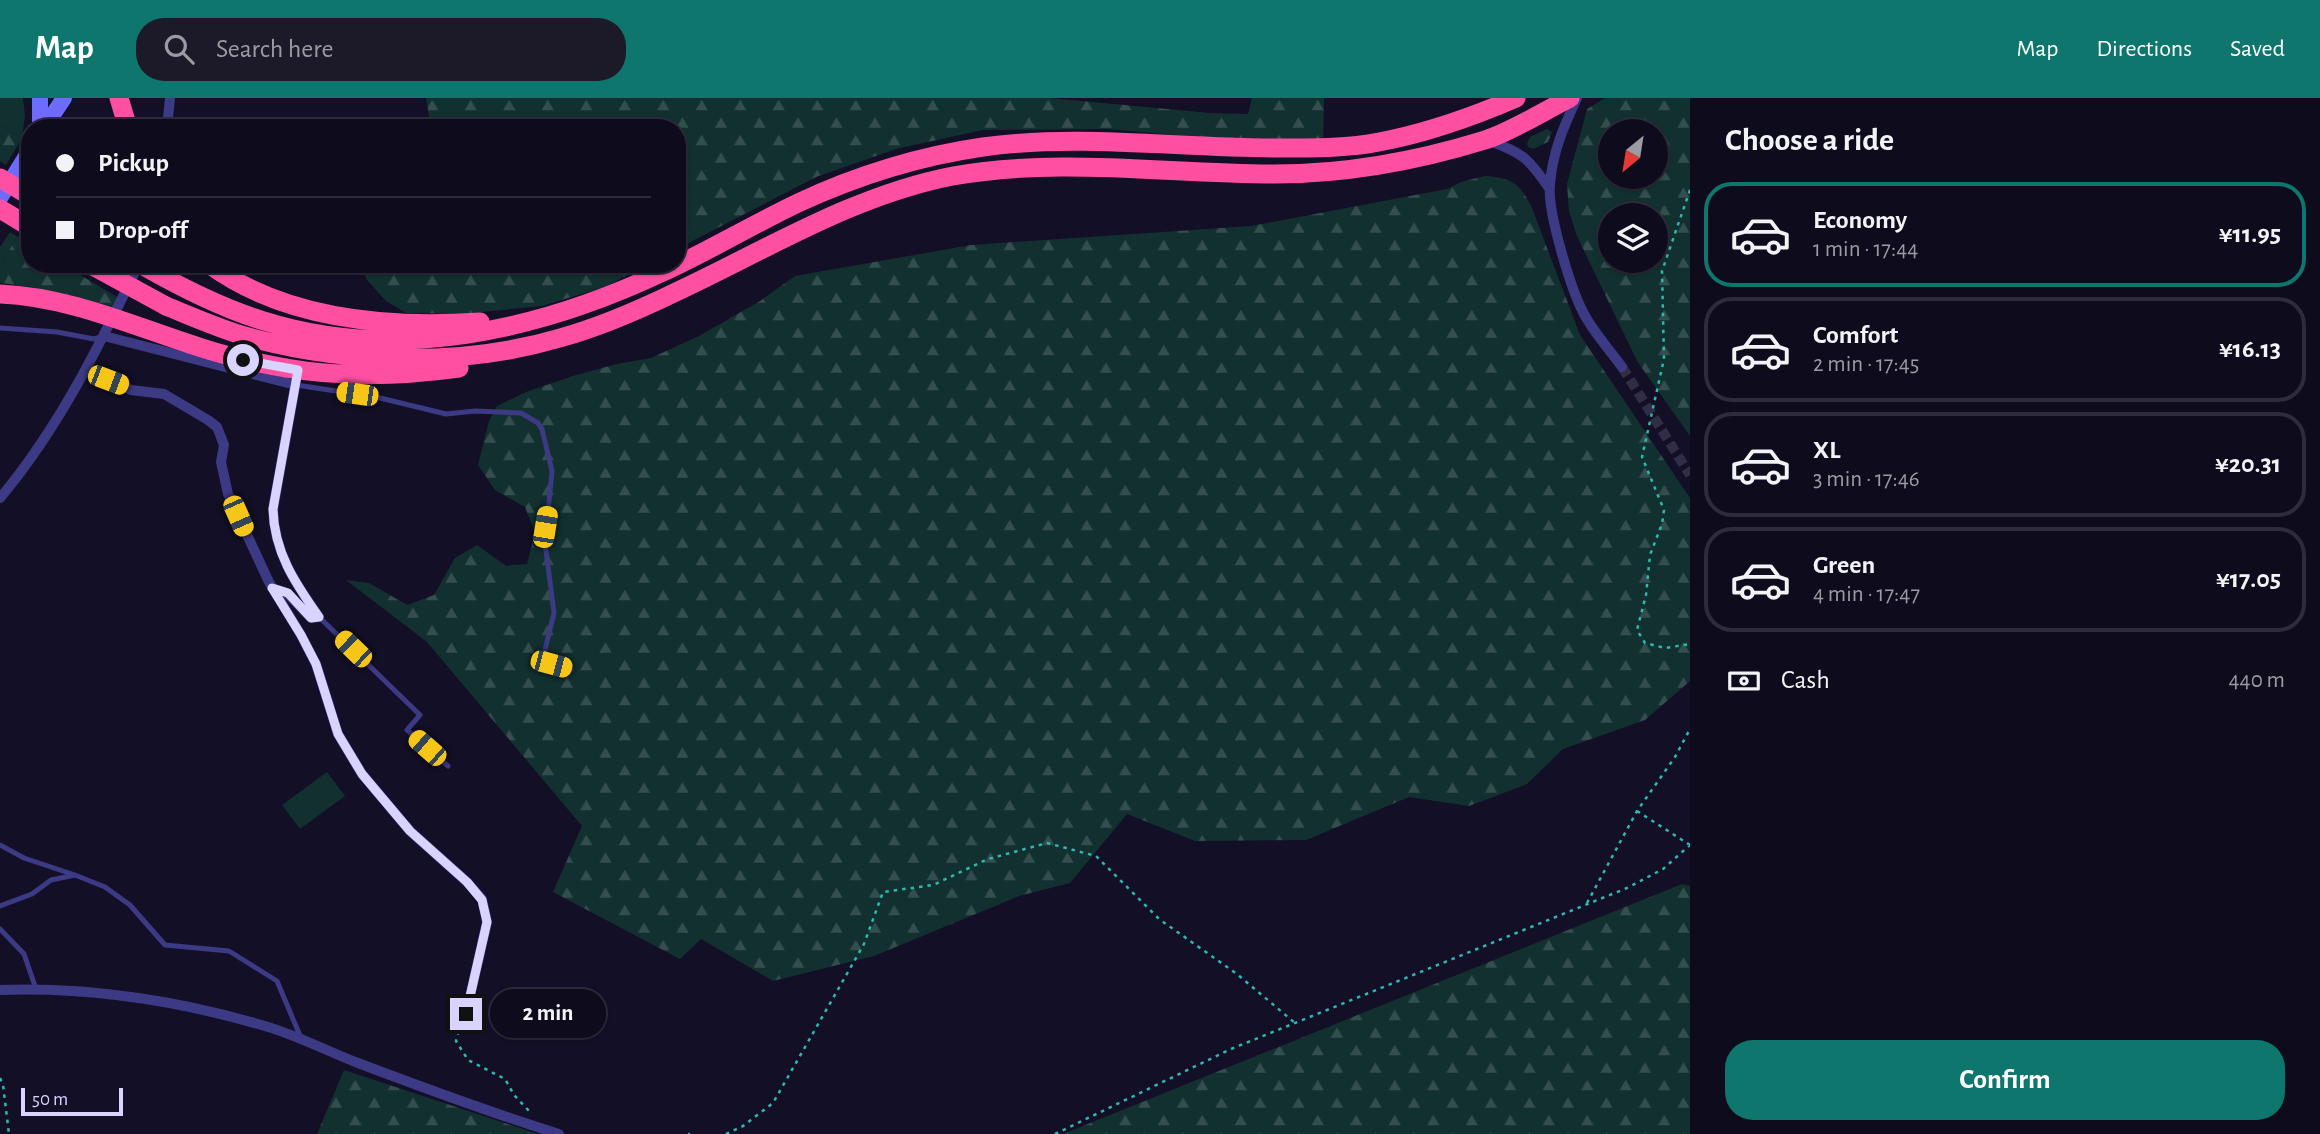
<!DOCTYPE html>
<html lang="en">
<head>
<meta charset="utf-8">
<style>
	:root { --surface:#0e0b1c; --page:#1c1929; --text:#f1f3f6; --muted:#9b9ba3; --line:#2e2b3b; --accent:#0f766e }
	body { margin:0; font-family:"Alegreya Sans",sans-serif; background:var(--page); color:var(--text); height:100vh; display:flex; flex-direction:column; font-size:26px; white-space:nowrap }
	* { box-sizing:border-box; margin:0 }
	p { font-size:23px; color:var(--muted) }
	.icon { flex:none; width:38px; height:38px; fill:none; stroke:currentColor; stroke-width:2; stroke-linecap:round; stroke-linejoin:round }
	.map { position:relative; flex:1; overflow:hidden }
	.panel { display:flex; flex-direction:column; background:var(--surface); width:630px }
	.panel>* { flex:none }
	.top-card { position:absolute; left:21px; top:21px; width:665px; height:154px; border-radius:28px; box-shadow:0 2px 5px #0004,0 0 0 2px var(--line); display:grid; align-content:center; height:154px; padding:0 35px; background:var(--surface) }
	.needle { width:46px; rotate:210deg }
	.buttons { position:absolute; left:1598px; top:21px; display:grid; gap:14px }
	.buttons a { display:grid; place-items:center; width:70px; height:70px; border-radius:50%; background:var(--surface); box-shadow:0 2px 5px #0004,0 0 0 2px var(--line); font-size:35px }
	.scale { position:absolute; left:21px; bottom:18px; width:102px; box-sizing:border-box; padding-left:7px; border:4px solid #d9d4ff; border-top:0; font-size:19px; line-height:24px; white-space:nowrap; color:#d9d4ff; -webkit-text-stroke:5px #130f26; paint-order:stroke }
	.end { position:absolute; width:32px; height:32px; margin:-16px; border:9px solid #d9d4ff; background:#111; box-shadow:0 0 0 4px #111 }
	.from { border-radius:50% }
	.bubble { position:absolute; height:49px; border-radius:24px; background:var(--surface); box-shadow:0 2px 5px #0004,0 0 0 2px var(--line); font-size:23px; font-weight:600; line-height:49px; text-align:center }
	.car { position:absolute; width:21px; height:42px; margin:-21px -10px; border-radius:9px; box-shadow:0 0 5px 2px #0007; background:linear-gradient(#f5c518 24%,#345 0 40%,#f5c518 0 76%,#345 0 86%,#f5c518 0) }
	.top-card b { display:flex; align-items:center; gap:24px; height:66px; font-size:26px }
	.top-card b+b { border-top:2px solid var(--line) }
	.top-card i { width:18px; height:18px; background:var(--text) }
	ul { padding:0; list-style:none }
	li { display:flex; align-items:center; gap:21px; height:105px; margin:0 14px 10px; padding:0 21px; border:4px solid var(--line); border-radius:28px }
	li div { flex:1 }
	li b { display:block; font-size:26px }
	li em { font-style:normal; font-weight:600 }
	li.on { border-color:var(--accent) }
	li>.icon { width:63px; height:63px; stroke-width:1.5 }
	h2 { padding:0 35px; font-size:32px; line-height:84px }
	.pay { display:flex; align-items:center; gap:18px; height:77px; padding:0 35px; font-size:26px }
	.pay p { margin-inline-start:auto }
	.cta { display:flex; gap:14px; margin-top:auto; padding:14px 35px }
	.cta a { flex:1; height:80px; border-radius:28px; background:var(--accent); color:#fff; font-size:28px; font-weight:600; line-height:80px; text-align:center }
	header { display:flex; align-items:center; gap:42px; box-sizing:border-box; height:98px; padding:0 35px; background:var(--accent); color:#fff }
	header strong { font-size:33px }
	nav { display:flex; gap:38px; margin-inline-start:auto; font-size:24px }
	.search { width:490px; height:63px; background:var(--page); display:flex; align-items:center; gap:18px; box-sizing:border-box; padding:0 24px; border-radius:28px; color:var(--muted); font-size:26px }
	main { display:flex; flex:1; min-height:0 }
	.map>svg:first-child { display:block }
	.green { fill:#12302f }
	.forest { fill:url(#forest-firs); fill-rule:evenodd }
	.lines { fill:none; stroke-linecap:round; stroke-linejoin:round }
	.street-tunnel { stroke:#312d47; stroke-width:10; stroke-dasharray:10 5; stroke-linecap:butt }
	.path { stroke:#2fb8b0; stroke-width:2.5; stroke-dasharray:3.5 5; stroke-linecap:butt }
	.lane { stroke:#3d3a85; stroke-width:5 }
	.street { stroke:#3d3a85; stroke-width:10 }
	.secondary { stroke:#6f6bff; stroke-width:16 }
	.highway { stroke:#ff4fa3; stroke-width:19 }
	.highway-bridge { stroke:#ff4fa3; stroke-width:19 }
	.route { stroke:#d9d4ff; stroke-width:9 }
</style>
</head>
<body>
<header>
<strong>Map</strong>
<div class="search"><svg class="icon" aria-label="search" viewBox="0 0 24 24"><circle cx="10" cy="10" r="6"/><path d="M15 15l6 6"/></svg>Search here</div>
<nav><a>Map</a><a>Directions</a><a>Saved</a></nav>
</header>
<main>
<div class="map">
<svg width="1690" height="1036" viewBox="0 0 1690 1036">
	<defs>
		<pattern id="forest-firs" width="22" height="20" patternUnits="userSpaceOnUse" patternTransform="scale(1.75)"><rect width="22" height="20" fill="#12302f"/><path d="M5 1l3.5 6h-7zM16 11l3.5 6h-7z" fill="#344d4e"/></pattern>
	</defs>
	<rect width="100%" height="100%" fill="#130f26"/>
	<path class="green" d="M0,0H23L25,18L22,40L0,27Z
		M10,134L17,138L0,169V149Z
		M327,674L345,698L300,731L282,707Z"/>
	<path class="forest" d="M426,0H1050L1210,15L1248,16L1252,0H1324L1323,44L1222,41L1107,31L983,32L896,51L816,79L677,151V30H431Z
		M1605,0H1690V338L1637,263L1577,138L1569,113L1567,86L1587,11ZM1610,33H1656V79H1610ZM1610,117H1656V163H1610Z
		M0,27L22,40L6,67L0,63Z
		M1547,31L1552,34L1548,44L1533,51L1528,49L1527,46L1530,39Z
		M1485,78C1513,80 1520,86 1532,110L1580,237L1690,400V583L1645,622L1563,651L1527,686L1469,708L1409,699L1306,742L1195,743L1127,716L1070,785L1019,798L874,858L773,883L701,841L680,861L553,794L582,728L427,544L346,482L369,485L407,507L434,497L455,460L477,447L506,468L527,466L535,435L525,409L495,392L478,367L489,323L497,308L526,294L576,277L617,266L651,260L699,238L760,203L795,178L971,147L1251,128L1447,91L1461,84Z
		M17,138L30,146V166H62L122,202L118,211C79,199 41,189 0,185V169Z
		M360,166H648L605,189L542,208L461,216L406,215L386,203L367,182Z
		M1682,786L1690,788V1036H1063Z
		M344,972L538,1036H317Z"/>
	<g class="lines">
		<path class="street-tunnel" d="M1622,269L1690,377"/>
		<path class="path" d="M1690,92L1662,173L1664,261L1642,359L1664,412L1662,426L1650,457L1646,497L1637,532L1645,545L1665,550L1690,546
			M1637,713L1690,747
			M1587,805L1637,713L1675,659L1690,631
			M461,925L456,943L468,962L505,981L514,997L531,1015
			M0,980L3,987L9,1036
			M688,1036H690
			M726,1036L743,1028L773,1005L864,846L883,794L933,787L988,761L1047,745L1096,758L1159,821L1237,876L1295,925
			M1055,1036L1231,951L1627,790L1663,771L1690,747"/>
		<path class="lane" d="M0,230L57,234L94,241L101,239
			M296,287L376,299L446,316L475,313L521,315L538,325L542,331L552,373L545,445L554,515L545,552L547,560L551,566L571,572
			M319,519L420,617L407,632L448,668
			M0,747L24,760L75,777L51,782L32,796L0,808
			M75,777L105,789L130,807L165,847L229,853L277,883L301,940
			M0,831L24,856L36,891"/>
		<path class="street" d="M1577,0C1564,28 1552,55 1550,87C1547,113 1571,192 1584,216C1594,235 1610,252 1622,269
			M167,30L170,0
			M1490,43C1523,55 1529,61 1549,90
			M104,238L296,287
			M88,272L131,292L164,296L208,322L217,329L224,347L221,364L228,396L269,484L301,537L316,566L338,636L362,676L410,733L467,784L482,801L487,824L466,916
			M298,272L273,411C274,454 295,485 319,519
			M0,400C59,330 99,248 139,166
			M272,490L287,495L311,520L319,519
			M0,892C88,889 174,902 258,926C293,935 324,952 358,965C424,990 492,1015 559,1036"/>
		<path class="secondary" d="M40,30V0
			M44,30L64,0
			M0,100L30,52"/>
		<path class="highway" d="M119,0L128,30
			M0,111L30,129
			M140,166C180,189 221,210 264,223C398,265 540,232 663,174C709,153 752,127 798,105C856,78 920,58 983,49C1083,35 1185,51 1286,50C1317,50 1349,50 1379,44C1427,35 1472,19 1516,0
			M209,166C285,222 389,230 480,224
			M166,208C193,219 220,231 248,239C347,266 462,269 560,240C600,229 639,212 676,194C766,152 854,97 953,78C1060,59 1167,76 1275,76C1346,76 1417,63 1485,42C1511,34 1544,13 1570,0
			M286,270C344,280 401,278 459,270"/>
		<path class="highway-bridge" d="M0,80L30,98
			M89,166L166,208
			M0,196C71,199 135,229 202,250C230,259 257,265 286,270"/>
	</g>
	<g class="lines">
		<path class="route" d="M243,262L298,272L273,411C274,454 295,485 319,519L311,520L288,495L272,490L301,537L316,566L338,636L362,676L410,733L467,784L482,802L487,824L466,916"/>
	</g>
</svg>
<div class="buttons">
<a><svg class="needle" viewBox="-14 -14 28 28"><path d="M0-13l5 13h-10z" fill="#e53935"/><path d="M0 13l5-13h-10z" fill="#9b9ba3"/></svg></a>
<a><svg class="icon" aria-label="layers" viewBox="0 0 24 24"><path d="M12 4l9 5-9 5-9-5zM3 14l9 5 9-5"/></svg></a>
</div>
<div class="scale">50 m</div>
<i class="end from" style="left:243px;top:262px"></i>
<i class="end" style="left:466px;top:916px"></i>
<div class="bubble" style="left:490px;top:891px;width:116px">2 min</div>
<i class="car" style="left:108px;top:282px;rotate:111deg"></i>
<i class="car" style="left:357px;top:296px;rotate:278deg"></i>
<i class="car" style="left:238px;top:418px;rotate:156deg"></i>
<i class="car" style="left:545px;top:429px;rotate:9deg"></i>
<i class="car" style="left:353px;top:551px;rotate:314deg"></i>
<i class="car" style="left:551px;top:566px;rotate:105deg"></i>
<i class="car" style="left:427px;top:650px;rotate:311deg"></i>
<div class="top-card">
<b><i class="from"></i>Pickup</b>
<b><i></i>Drop-off</b>
</div>
</div>
<section class="panel">
<h2>Choose a ride</h2>
<ul>
<li class="on"><svg class="icon" aria-label="car" viewBox="0 0 24 24"><path d="M5 17H2v-5l4-1 3-4h7l3 4 3 1v5h-3M9 17h6M6 11h13"/><circle cx="7" cy="17" r="2"/><circle cx="17" cy="17" r="2"/></svg><div><b>Economy</b><p>1 min · 17:44</p></div><em>¥11.95</em></li>
<li><svg class="icon" aria-label="car" viewBox="0 0 24 24"><path d="M5 17H2v-5l4-1 3-4h7l3 4 3 1v5h-3M9 17h6M6 11h13"/><circle cx="7" cy="17" r="2"/><circle cx="17" cy="17" r="2"/></svg><div><b>Comfort</b><p>2 min · 17:45</p></div><em>¥16.13</em></li>
<li><svg class="icon" aria-label="car" viewBox="0 0 24 24"><path d="M5 17H2v-5l4-1 3-4h7l3 4 3 1v5h-3M9 17h6M6 11h13"/><circle cx="7" cy="17" r="2"/><circle cx="17" cy="17" r="2"/></svg><div><b>XL</b><p>3 min · 17:46</p></div><em>¥20.31</em></li>
<li><svg class="icon" aria-label="car" viewBox="0 0 24 24"><path d="M5 17H2v-5l4-1 3-4h7l3 4 3 1v5h-3M9 17h6M6 11h13"/><circle cx="7" cy="17" r="2"/><circle cx="17" cy="17" r="2"/></svg><div><b>Green</b><p>4 min · 17:47</p></div><em>¥17.05</em></li>
</ul>
<div class="pay"><svg class="icon" aria-label="cash" viewBox="0 0 24 24"><path d="M3 7h18v10H3z"/><circle cx="12" cy="12" r="2"/></svg>Cash<p>440 m</p></div>
<div class="cta"><a>Confirm</a></div>
</section>
</main>
</body>
</html>
